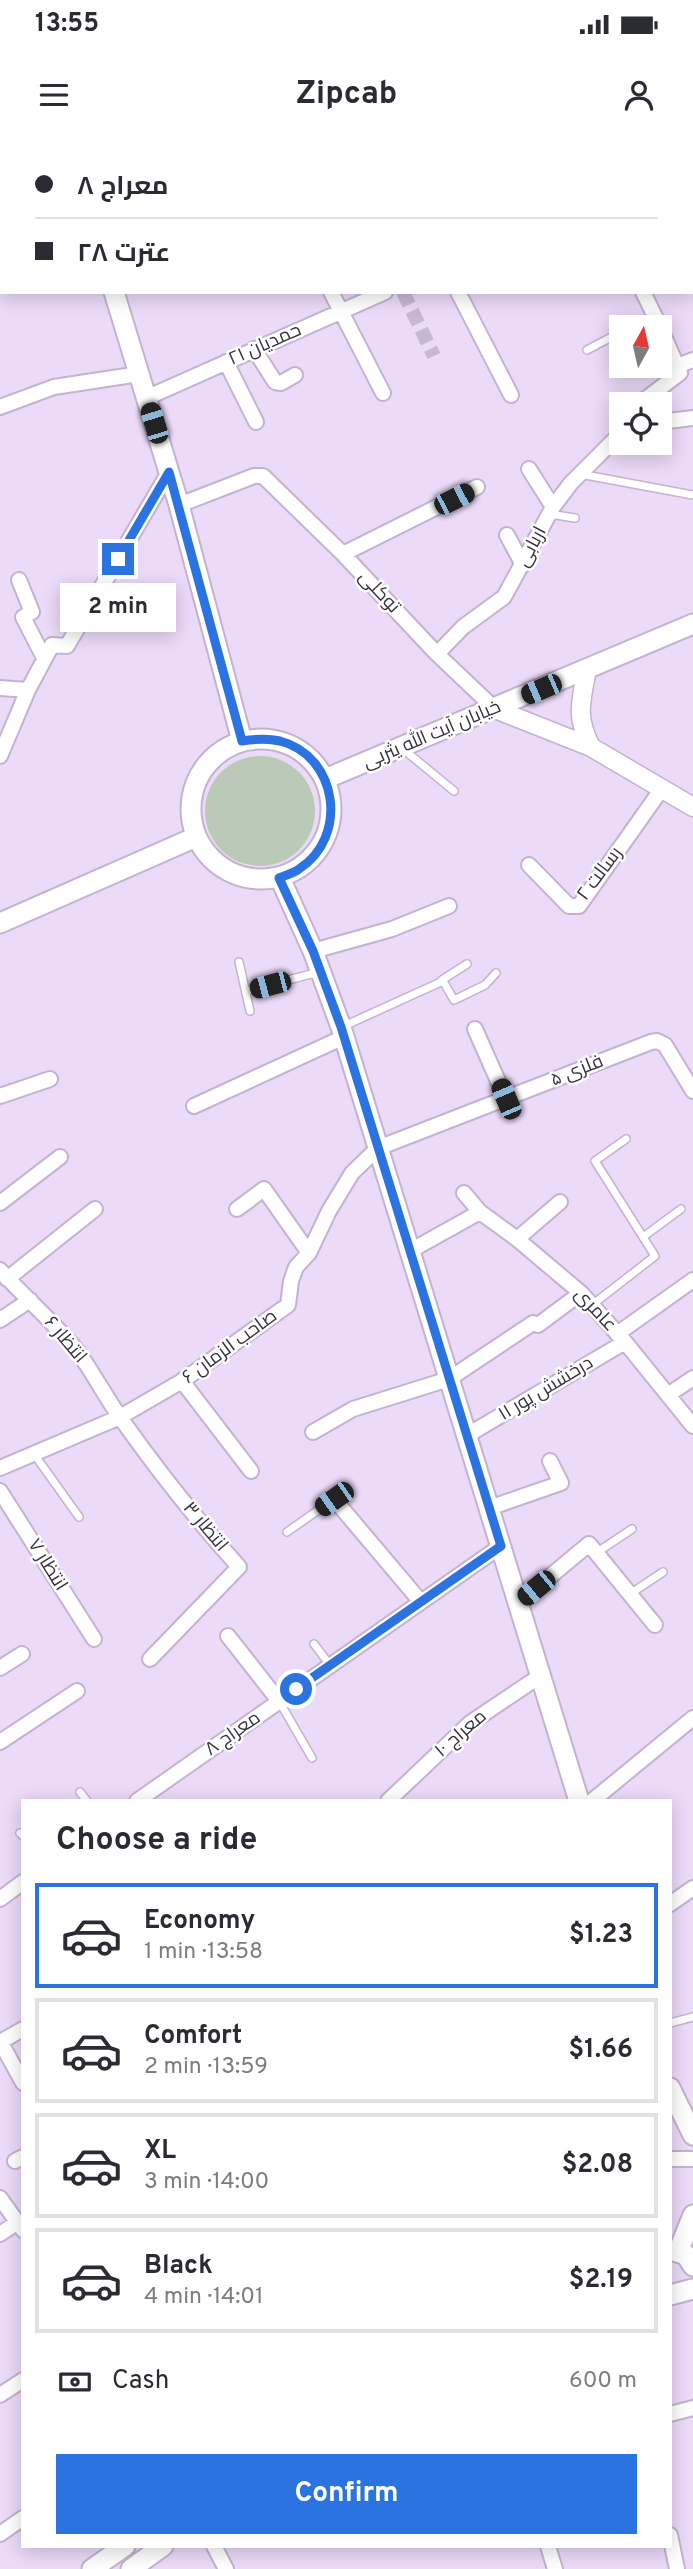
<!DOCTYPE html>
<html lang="en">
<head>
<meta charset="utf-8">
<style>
	:root { --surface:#fff; --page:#f2f2f3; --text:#2b2b33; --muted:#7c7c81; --line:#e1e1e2; --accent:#2b73e0 }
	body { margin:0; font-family:Overpass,Cairo,sans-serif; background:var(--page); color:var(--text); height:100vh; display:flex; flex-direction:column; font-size:26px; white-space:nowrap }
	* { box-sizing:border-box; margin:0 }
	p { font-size:23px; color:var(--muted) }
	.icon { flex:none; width:38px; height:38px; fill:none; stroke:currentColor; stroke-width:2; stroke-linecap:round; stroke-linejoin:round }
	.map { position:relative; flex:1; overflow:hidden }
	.side { position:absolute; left:21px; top:1659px; width:651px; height:749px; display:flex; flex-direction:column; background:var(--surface); border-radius:0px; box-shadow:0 4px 18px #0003 }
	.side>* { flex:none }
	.guide { position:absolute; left:0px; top:0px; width:693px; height:154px; box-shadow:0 4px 18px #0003; display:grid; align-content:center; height:154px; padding:0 35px; background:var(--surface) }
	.needle { width:46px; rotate:8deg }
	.fabs { position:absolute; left:609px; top:175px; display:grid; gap:14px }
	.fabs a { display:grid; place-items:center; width:63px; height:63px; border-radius:0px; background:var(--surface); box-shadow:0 4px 18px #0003; font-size:35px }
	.end { position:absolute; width:32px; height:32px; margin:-16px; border:9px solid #2b73e0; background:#fff; box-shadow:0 0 0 4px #fff }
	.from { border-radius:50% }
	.bubble { position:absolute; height:49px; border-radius:0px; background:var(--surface); box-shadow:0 4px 18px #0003; font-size:23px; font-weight:700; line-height:49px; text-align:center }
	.car { position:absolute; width:21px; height:42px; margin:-21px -10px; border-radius:9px; box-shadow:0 0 5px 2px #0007; background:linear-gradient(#222 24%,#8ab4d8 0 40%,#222 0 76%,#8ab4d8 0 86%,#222 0) }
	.guide b { display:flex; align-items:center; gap:24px; height:66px; font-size:26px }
	.guide b+b { border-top:2px solid var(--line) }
	.guide i { width:18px; height:18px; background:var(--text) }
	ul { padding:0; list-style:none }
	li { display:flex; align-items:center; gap:21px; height:105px; margin:0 14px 10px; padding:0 21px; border:4px solid var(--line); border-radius:0px }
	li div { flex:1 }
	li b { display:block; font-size:26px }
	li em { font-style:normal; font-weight:700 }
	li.selected { border-color:var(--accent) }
	li>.icon { width:63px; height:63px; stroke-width:1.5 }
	h2 { padding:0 35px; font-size:32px; line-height:84px }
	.pay { display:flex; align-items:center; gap:18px; height:77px; padding:0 35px; font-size:26px }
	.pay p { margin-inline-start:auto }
	.action { display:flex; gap:14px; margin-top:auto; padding:14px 35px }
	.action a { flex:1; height:80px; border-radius:0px; background:var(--accent); color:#fff; font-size:28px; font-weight:700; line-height:80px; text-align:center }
	.status { display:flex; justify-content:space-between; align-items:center; height:49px; padding:0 35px; background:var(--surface); direction:ltr }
	.status svg { height:19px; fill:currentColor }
	header { display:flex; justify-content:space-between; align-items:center; height:91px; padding:0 35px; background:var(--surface); font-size:32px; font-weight:700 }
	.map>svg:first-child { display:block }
	.grass { fill:#bbcab6 }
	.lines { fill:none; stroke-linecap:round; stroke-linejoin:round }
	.minor-tunnel { stroke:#c7b8d2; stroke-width:14; stroke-dasharray:14 7; stroke-linecap:butt }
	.service-casing { stroke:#c3b3cf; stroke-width:10 }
	.minor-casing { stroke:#c3b3cf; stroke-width:18 }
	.tertiary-casing { stroke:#c3b3cf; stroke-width:21 }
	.secondary-casing { stroke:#c3b3cf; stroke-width:23 }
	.service { stroke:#fff; stroke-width:7 }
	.minor { stroke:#fff; stroke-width:14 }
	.tertiary { stroke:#fff; stroke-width:18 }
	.secondary { stroke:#fff; stroke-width:19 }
	.route { stroke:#2b73e0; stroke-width:9 }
	.labels { text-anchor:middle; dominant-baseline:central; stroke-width:5; stroke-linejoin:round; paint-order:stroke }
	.street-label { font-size:19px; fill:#37313c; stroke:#fff }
</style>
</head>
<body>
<div class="status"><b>13:55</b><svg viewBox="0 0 49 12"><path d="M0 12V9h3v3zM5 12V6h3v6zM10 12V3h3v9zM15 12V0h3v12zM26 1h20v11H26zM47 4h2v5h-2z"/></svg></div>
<header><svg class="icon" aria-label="menu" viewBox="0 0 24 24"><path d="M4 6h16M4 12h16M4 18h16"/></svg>Zipcab<svg class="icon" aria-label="person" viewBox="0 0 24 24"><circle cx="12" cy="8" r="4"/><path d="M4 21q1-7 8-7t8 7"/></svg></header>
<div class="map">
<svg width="693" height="2429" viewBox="0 0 693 2429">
	<rect width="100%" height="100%" fill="#ebdaf8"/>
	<path class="grass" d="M205 671a55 55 0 1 1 110 0a55 55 0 1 1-110 0Z"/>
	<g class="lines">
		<path class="minor-tunnel" d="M403,152L434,216"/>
		<g class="service-casing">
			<path id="service" d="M632,187L655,176
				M587,210L621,192
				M580,334L693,355
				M549,374L575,378
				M403,609L454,651
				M239,822L250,871
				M443,841L442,840L467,824
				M246,851L319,832
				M344,886L443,841L454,860L485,845L496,833
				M643,1097L681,1069
				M592,1165L655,1116L595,1021L626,999
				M34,1314L79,1377
				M287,1392L334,1359
				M596,1413L632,1389
				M630,1454L663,1432
				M314,1504L330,1525
				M279,1561L312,1618
				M80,1652L87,1661
				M20,1693L23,1696
				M670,1883L693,1877"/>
		</g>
		<g class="minor-casing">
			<path id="minor" d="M256,0L257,2
				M385,0L386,2
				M587,0V2
				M231,2L235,0
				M363,2L367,0
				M492,2L495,0
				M691,4L693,3
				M691,105L693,104
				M331,152L383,253
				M458,152L511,255
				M643,152L660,187
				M254,209L275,242L281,243L295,235
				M226,222L256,282
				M677,226L693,220
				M146,258L385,152
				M639,264L680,233L660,187
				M0,267L54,247L139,234
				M660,282L693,278
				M529,329L553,367
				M179,365L254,336H263L343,414L437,514L495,569
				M507,395L523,425
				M343,414L477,347
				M19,440L32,472L23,477L44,518
				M437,514L463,487L504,457L553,367L571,343L621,293
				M0,548L28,550
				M0,616L28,550L52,505L67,506L169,332
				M529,725L569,766H579L661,650
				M313,811L392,789L449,766
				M475,889L506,959
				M0,956L50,939
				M194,966L344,897
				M464,1053L480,1072L517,1099L581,1153L625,1202L693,1286
				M0,1063L60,1017
				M237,1069L264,1049L309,1113
				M517,1099L560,1062
				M410,1111L480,1072
				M0,1130C25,1158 54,1182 78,1212C94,1234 106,1258 122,1280C158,1331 197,1380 239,1427L150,1519
				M7,1139L95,1069
				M0,1180L30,1160
				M617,1194L693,1140
				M182,1241L251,1331
				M668,1255L693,1238
				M313,1292L353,1269L449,1239L533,1183L538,1185L581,1153
				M466,1296L625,1202
				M0,1328L120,1277L182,1241L288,1165L291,1141L296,1127L309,1113L329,1071L352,1033L378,1008L651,902L657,901L665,905L693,951
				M0,1351L94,1499
				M334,1359L421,1462
				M489,1368L561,1343L550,1321
				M518,1463L589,1404L655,1485
				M228,1496L279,1561
				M0,1528L22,1514
				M0,1602L77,1551
				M137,1661L501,1406
				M388,1661L470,1583L540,1536
				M592,1661L693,1578
				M0,1759L23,1742
				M670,1764L693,1748
				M0,1901L23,1943
				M0,1902L23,1889
				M670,2019H693
				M15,2021L23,2017
				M0,2058L23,2090
				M0,2094L18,2082
				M0,2255L23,2240
				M670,2274L693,2268
				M0,2394L23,2378
				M670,2395L677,2429
				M214,2406L226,2429
				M548,2406L555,2429"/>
		</g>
		<g class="tertiary-casing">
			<path id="tertiary" d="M587,529C581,562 575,576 591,607
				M495,569L591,607L693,667"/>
		</g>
		<g class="secondary-casing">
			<path id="secondary" d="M68,0V2
				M114,152L179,365L242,601
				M191 669a70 70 0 1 1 140 0a70 70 0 1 1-140 0Z
				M325,639L693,484
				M280,738L313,811L341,887L579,1661
				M0,783L196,697
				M670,1948L693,1995
				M680,2107L693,2075
				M674,2111L686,2115L693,2126
				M670,2155L693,2149
				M92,2429L125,2406
				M131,2429L163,2406"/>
		</g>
		<use href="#service" class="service"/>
		<use href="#minor" class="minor"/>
		<use href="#tertiary" class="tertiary"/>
		<use href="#secondary" class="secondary"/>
	</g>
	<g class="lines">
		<path class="route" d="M118,419L169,332L242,601C255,599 267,598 280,601C338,616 349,697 299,729C294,733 286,735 279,738L313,811L341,887L501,1406L296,1549"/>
	</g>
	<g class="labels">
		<g class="street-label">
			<text transform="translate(265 205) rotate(-24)">حمدیان ۲۱</text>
			<text transform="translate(532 407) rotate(-62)">اربابی</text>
			<text transform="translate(379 452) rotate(47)">توکلی</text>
			<text transform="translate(432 595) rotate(-23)">خیابان آیت الله یثربی</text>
			<text transform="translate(600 734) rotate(-53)">رسالت ۲</text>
			<text transform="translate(577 931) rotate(-22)">فلزی ۵</text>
			<text transform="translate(595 1170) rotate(47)">عامری</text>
			<text transform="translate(65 1200) rotate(50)">انتظار ۶</text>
			<text transform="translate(230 1207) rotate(-36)">صاحب الزمان ۶</text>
			<text transform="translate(546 1249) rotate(-31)">درخشش پور ۱۱</text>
			<text transform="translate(205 1387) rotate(50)">انتظار ۳</text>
			<text transform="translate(47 1425) rotate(58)">انتظار ۷</text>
			<text transform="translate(233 1594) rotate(-35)">معراج ۸</text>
			<text transform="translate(461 1594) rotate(-41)">معراج ۱۰</text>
		</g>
	</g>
</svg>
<div class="fabs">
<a><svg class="needle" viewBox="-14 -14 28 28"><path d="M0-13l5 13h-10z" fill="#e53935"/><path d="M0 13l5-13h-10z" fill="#7c7c81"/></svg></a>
<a><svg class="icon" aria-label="locate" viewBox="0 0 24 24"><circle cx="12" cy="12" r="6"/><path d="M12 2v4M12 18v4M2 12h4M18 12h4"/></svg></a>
</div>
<i class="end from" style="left:296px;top:1549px"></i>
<i class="end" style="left:118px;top:419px"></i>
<div class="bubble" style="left:60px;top:443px;width:116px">2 min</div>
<i class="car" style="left:154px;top:283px;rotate:343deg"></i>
<i class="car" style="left:454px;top:359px;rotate:63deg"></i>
<i class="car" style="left:541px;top:549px;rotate:247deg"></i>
<i class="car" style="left:270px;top:845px;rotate:255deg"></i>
<i class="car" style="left:506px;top:959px;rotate:337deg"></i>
<i class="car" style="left:334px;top:1359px;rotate:235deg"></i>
<i class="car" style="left:536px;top:1448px;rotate:231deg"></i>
<div class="guide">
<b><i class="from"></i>معراج ۸</b>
<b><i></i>عترت ۲۸</b>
</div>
<section class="side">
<h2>Choose a ride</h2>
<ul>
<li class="selected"><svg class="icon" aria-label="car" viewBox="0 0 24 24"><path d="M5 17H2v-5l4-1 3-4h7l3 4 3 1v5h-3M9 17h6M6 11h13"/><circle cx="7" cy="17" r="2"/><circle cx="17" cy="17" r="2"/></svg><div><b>Economy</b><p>1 min · 13:58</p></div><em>$1.23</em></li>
<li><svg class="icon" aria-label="car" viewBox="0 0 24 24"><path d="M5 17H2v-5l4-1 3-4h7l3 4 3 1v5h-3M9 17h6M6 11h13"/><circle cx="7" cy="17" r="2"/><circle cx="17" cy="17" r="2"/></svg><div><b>Comfort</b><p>2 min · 13:59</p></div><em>$1.66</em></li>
<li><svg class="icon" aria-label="car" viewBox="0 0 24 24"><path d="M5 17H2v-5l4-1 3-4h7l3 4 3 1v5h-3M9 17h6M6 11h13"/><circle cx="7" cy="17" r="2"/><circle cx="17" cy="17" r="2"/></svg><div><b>XL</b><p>3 min · 14:00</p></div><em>$2.08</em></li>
<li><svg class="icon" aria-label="car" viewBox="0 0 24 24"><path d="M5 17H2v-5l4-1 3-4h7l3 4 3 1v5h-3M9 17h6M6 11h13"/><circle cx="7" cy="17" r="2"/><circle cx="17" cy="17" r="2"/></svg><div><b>Black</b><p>4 min · 14:01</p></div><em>$2.19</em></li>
</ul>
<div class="pay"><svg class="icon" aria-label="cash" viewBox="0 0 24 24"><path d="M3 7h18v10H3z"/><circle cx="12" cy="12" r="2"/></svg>Cash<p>600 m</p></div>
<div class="action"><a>Confirm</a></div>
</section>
</div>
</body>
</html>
